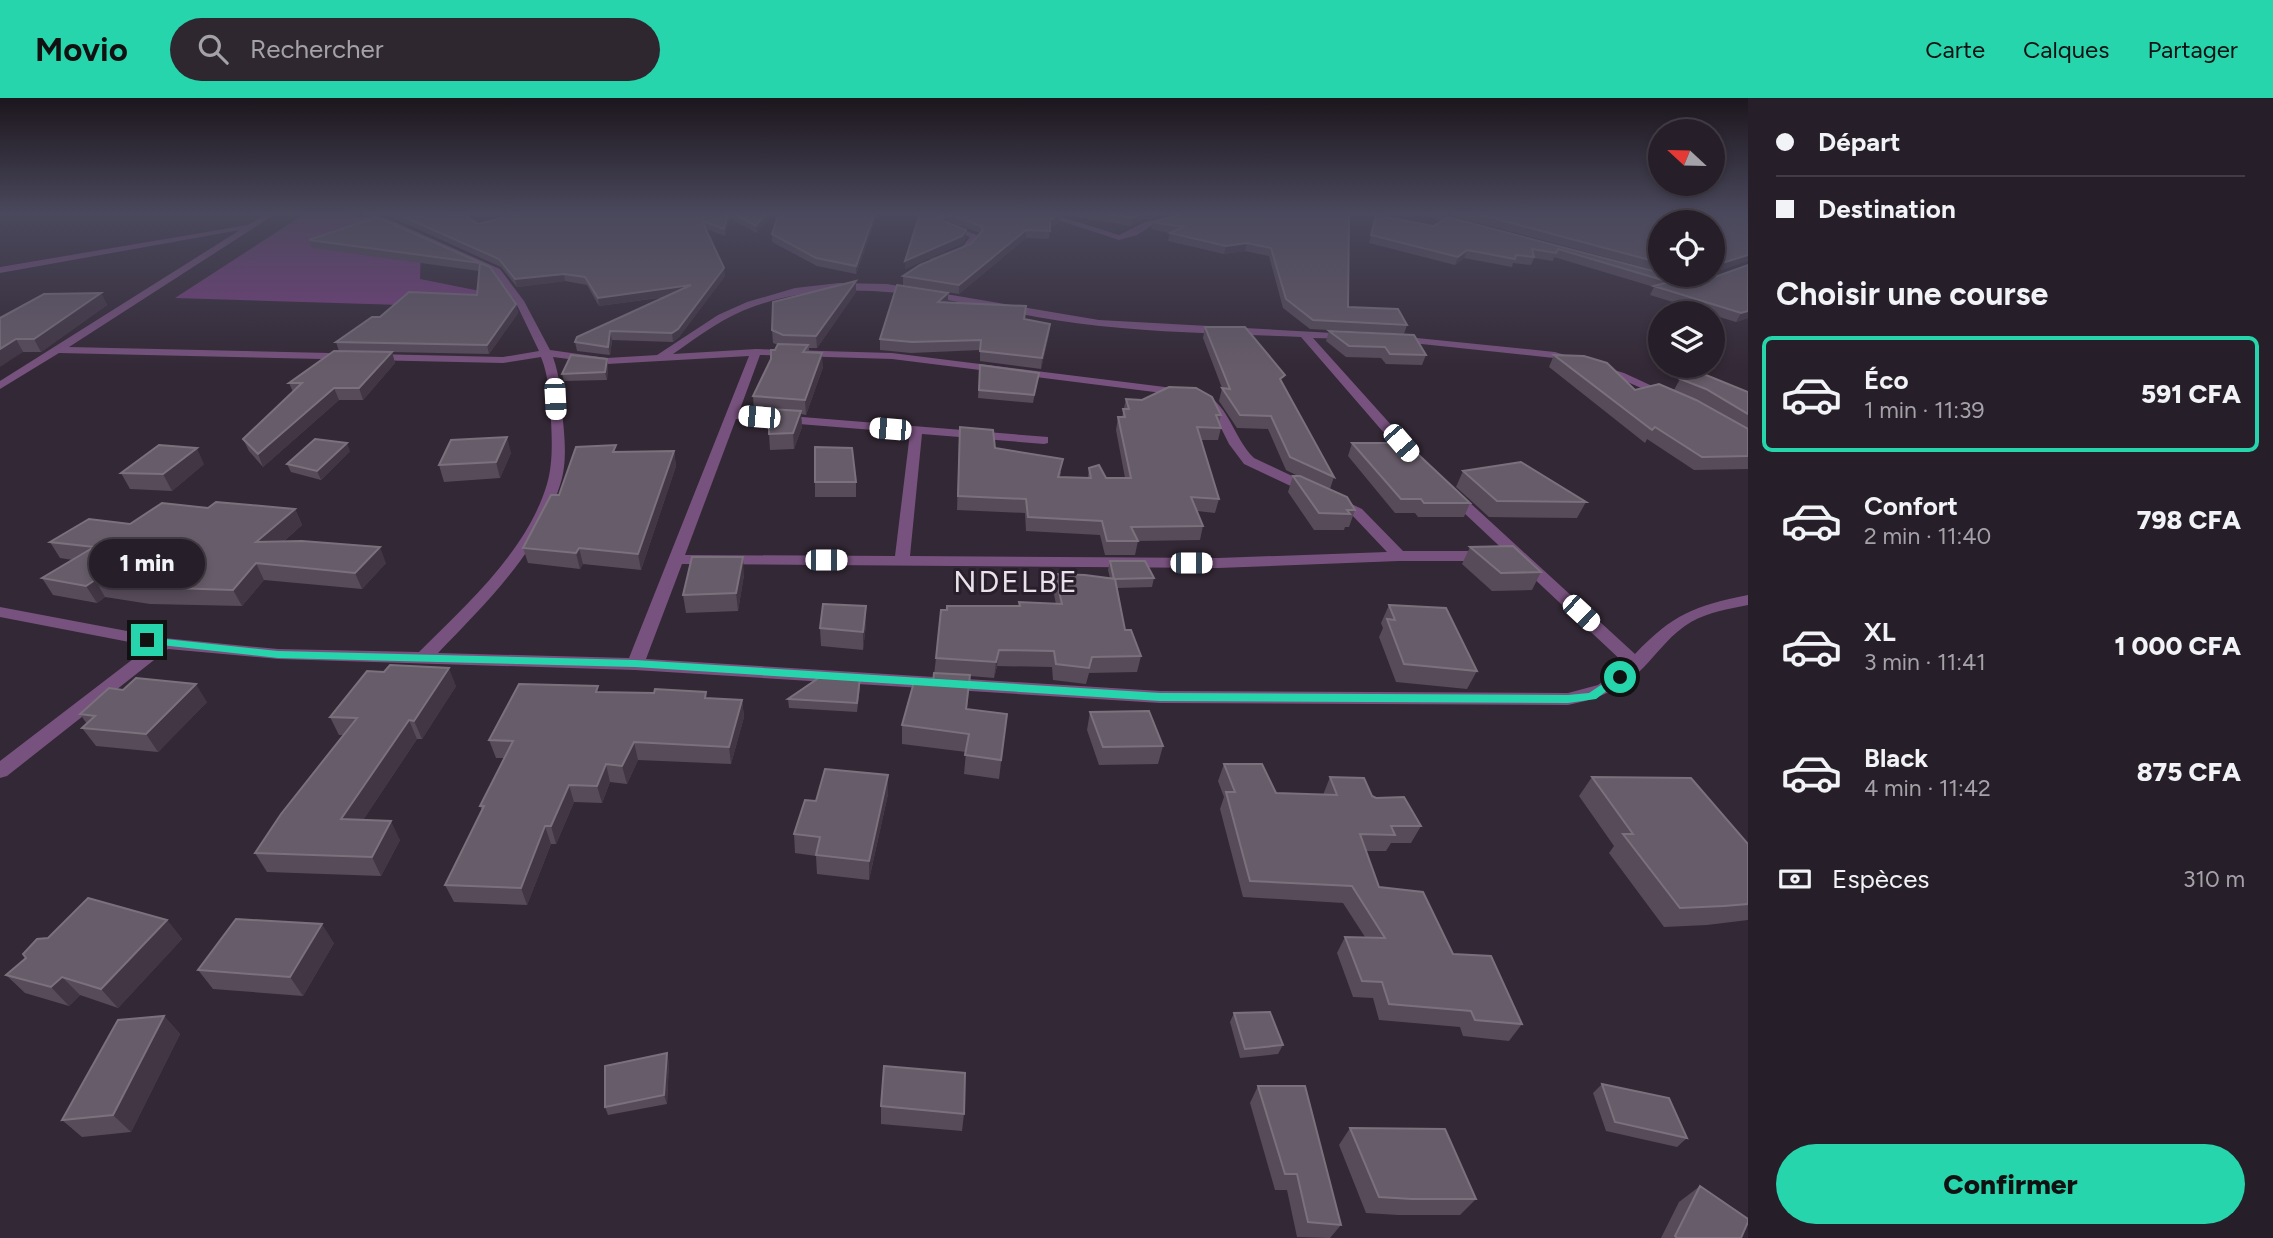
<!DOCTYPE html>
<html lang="fr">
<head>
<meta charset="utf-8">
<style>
	:root { --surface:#261e28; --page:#2e2730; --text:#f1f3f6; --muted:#a4a2a8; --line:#423c45; --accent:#27d5ad }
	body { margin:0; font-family:Figtree,sans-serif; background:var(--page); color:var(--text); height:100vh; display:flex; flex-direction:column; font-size:26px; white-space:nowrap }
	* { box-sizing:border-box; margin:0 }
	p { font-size:23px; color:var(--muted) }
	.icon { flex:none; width:38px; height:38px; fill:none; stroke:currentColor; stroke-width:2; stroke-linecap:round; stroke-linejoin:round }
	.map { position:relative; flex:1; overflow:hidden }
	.drawer { display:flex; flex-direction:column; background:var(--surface); width:525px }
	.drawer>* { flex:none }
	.guide { display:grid; align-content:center; height:154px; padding:0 28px; background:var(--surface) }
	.needle { width:46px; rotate:292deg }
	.tools { position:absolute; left:1648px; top:21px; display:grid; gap:14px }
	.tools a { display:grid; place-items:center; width:77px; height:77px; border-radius:50%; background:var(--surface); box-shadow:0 4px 10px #0003,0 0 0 2px var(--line); font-size:35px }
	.end { position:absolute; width:32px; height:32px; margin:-16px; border:9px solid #27d5ad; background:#111; box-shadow:0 0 0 4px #111 }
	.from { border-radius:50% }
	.bubble { position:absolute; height:49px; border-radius:24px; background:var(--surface); box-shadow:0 4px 10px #0003,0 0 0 2px var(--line); font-size:23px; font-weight:800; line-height:49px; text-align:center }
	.car { position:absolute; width:21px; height:42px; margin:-21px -10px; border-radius:9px; box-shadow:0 0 5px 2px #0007; background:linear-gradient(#fff 24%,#345 0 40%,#fff 0 76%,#345 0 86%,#fff 0) }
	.guide b { display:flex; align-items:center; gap:24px; height:66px; font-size:26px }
	.guide b+b { border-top:2px solid var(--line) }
	.guide i { width:18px; height:18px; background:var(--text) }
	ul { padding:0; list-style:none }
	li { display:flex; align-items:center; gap:21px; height:116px; margin:0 14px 10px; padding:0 14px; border:4px solid transparent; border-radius:10px }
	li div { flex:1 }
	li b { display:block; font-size:26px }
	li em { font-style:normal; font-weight:800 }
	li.current { border-color:var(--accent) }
	li>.icon { width:63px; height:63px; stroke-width:1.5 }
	h2 { padding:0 28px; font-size:32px; line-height:84px }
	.pay { display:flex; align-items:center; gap:18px; height:77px; padding:0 28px; font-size:26px }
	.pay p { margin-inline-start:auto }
	.primary-button { display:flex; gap:14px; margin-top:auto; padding:14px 28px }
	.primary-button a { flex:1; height:80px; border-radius:42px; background:var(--accent); color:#111; font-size:28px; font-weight:800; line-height:80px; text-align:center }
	header { display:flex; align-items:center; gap:42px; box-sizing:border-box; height:98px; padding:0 35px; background:var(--accent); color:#111 }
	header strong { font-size:33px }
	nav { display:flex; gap:38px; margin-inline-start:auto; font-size:24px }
	.search { width:490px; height:63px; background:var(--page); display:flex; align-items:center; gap:18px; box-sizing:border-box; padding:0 24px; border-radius:38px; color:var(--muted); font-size:26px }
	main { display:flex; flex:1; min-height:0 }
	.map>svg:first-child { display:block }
	.forest { fill:#7a4082 }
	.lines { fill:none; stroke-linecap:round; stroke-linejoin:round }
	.minor { fill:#78527e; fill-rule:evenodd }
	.wall { fill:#574b59 }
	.shaded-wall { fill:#423644 }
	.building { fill:#675c69; stroke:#7b717d; stroke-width:2 }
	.route { fill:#27d5ad }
	.labels { text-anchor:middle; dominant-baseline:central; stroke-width:6; stroke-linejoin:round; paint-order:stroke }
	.quarter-label { font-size:30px; letter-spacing:2px; fill:#e9e2ea; stroke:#291e2b }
</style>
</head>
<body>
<header>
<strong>Movio</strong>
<div class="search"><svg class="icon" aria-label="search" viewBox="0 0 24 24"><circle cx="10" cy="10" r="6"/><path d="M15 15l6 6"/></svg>Rechercher</div>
<nav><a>Carte</a><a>Calques</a><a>Partager</a></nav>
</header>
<main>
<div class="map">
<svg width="1748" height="1140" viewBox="0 0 1748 1140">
	<rect width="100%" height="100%" fill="#332835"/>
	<path class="forest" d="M306,115H338L377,121L421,148L420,181L495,196L467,209L175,200Z"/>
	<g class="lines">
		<path class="minor" d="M267,115H277L69,249L503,259L539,253L515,203L494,175L394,129L357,115H370L388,121L500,171L524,203L550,252L607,260L657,257L718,217L747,204L795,190L839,185L887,186L1099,222L1351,236L1356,239L1355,241L1313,240L1420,359V365H1410L1301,239C1235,236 1167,235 1100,228C985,217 870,168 755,208C725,218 699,238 673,256L756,251L892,255L1197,293C1229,302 1232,339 1254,360L1362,411L1403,453H1488L1496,458L1488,463H1399L1218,470L682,466L646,561L1160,593L1568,595L1598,587L1623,568L1625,566L1446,398L1444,395L1451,391L1456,392L1635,556C1673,516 1694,508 1748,497V507C1728,511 1709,514 1691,524C1672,535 1659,553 1644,569C1622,591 1598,601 1568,607L1160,605L635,572L278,561L168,551L7,678L0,680V663L150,548L0,519V509L164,540L278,551L419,554C467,506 527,453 547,386C553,366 552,342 551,322C550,300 549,279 541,259L503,265L59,255L0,291V283L240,132L0,175V169L248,127ZM760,257L892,261L1194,299L1211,310L1229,346L1244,366L1352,417L1387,454L1218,460L910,458L922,336L1044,346L1048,345V339L739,314ZM749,258L629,560L438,555C485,506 540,453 560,387C567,367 565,343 563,323C562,301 560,279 553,259L607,266ZM736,321L910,335L895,458L685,457Z
			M1037,115H1049L1119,137L1145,124L1189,115H1205L1151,128L1137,137L1119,142Z
			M1413,115H1429L1472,126L1468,128Z
			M943,125L980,138L969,152L930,165V161L963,148L970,139L943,129Z
			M1397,238L1555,254L1624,275L1674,298L1664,300L1616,279L1554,260L1393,243L1392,241Z"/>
	</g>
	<path class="wall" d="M394,115L478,126L522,115H772L757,135L729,120L725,138L706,131L725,178L679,239L673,244L612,242L610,257L577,253L575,244L666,199L599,208L587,187L565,183L517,189L501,169L395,121Z
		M878,115L856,176L817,168L772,144V136Z
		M920,115H1053L1059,117L1058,125L1050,130L1049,141L1026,140L959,196L903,187V178L971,146L980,135L945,122V124L966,132V140L961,146L905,171Z
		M1054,115H1175L1144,121L1131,128Z
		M1349,115L1348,209L1407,227L1404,236L1310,231L1283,210L1269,158L1245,153L1224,156L1168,143L1170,135L1151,131L1152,124Z
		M1454,115H1748L1713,124H1661V174L1453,118Z
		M1376,117L1433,128L1448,119L1661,177L1712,180L1748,167V220L1736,224L1713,217V215H1709L1650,197L1654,189L1554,159L1553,163L1534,160L1531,167L1513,165L1512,169L1464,160L1455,167L1369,145Z
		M377,119L490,169L516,206L518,215L489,256L339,253L336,244L380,219L477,197L479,173L312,150L309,142Z
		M856,194L817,250H809V254L823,269L806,317L801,316L802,329L794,351L770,352L769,336V314L754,313L753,298L778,247L773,245L772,232Z
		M101,195L107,207L41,254H23L0,220Z
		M948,204L1024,221L1050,226L1049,236L1041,271L980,263V252L911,255L880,252V241Z
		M1205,229L1283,287L1334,379L1330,391L1355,412L1349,429H1345L1344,432H1314L1288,394L1293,378H1298L1286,372L1268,331L1237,330L1219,303L1222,290L1203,240Z
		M1329,233L1426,257L1422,267L1386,266L1381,260L1346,259L1326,243Z
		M392,254L395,265L363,302H339L263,369L249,353L243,341L293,294L289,285Z
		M1554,257L1635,292H1674L1680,281L1748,294V371L1694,372L1647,341L1645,345L1549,269Z
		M607,261L608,269L607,282L564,283L562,276Z
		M980,267L1039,275L1033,305L978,300Z
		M1126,301L1221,317L1219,324L1221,330L1218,342H1201L1219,401L1215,415L1197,413L1203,428L1200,442L1138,443L1135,457H1105L1100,437L1026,433L1025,415L957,412L959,342L995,350L1061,374L1060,379H1088L1089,370L1106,380H1125L1116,332L1118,319H1122Z
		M1352,345L1470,405L1464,419H1418L1415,415H1395L1348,358Z
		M350,353L321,382L291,374L287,366Z
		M674,353L676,368L641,472L583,466L580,471L528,465L523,450L559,397L617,354Z
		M511,355L500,380L444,384L439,367Z
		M204,366L172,393L130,391L121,375Z
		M1463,373L1586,404L1577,420L1489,419L1456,389Z
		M815,384H856V399H815Z
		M208,410L295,411L302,427L284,443L386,465L362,491L264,482L242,508L150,506L105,499L97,505L53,497L42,480L73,462L60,460L50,444L130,426Z
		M1470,449L1541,474L1532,492L1492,493L1462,466Z
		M1110,463L1154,480L1152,489L1117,490L1125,532L1141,558L1137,574L1089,575L1086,586L1053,582L1052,569L997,568L994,580L970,578L967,611L1007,616L999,681L964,676L966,654L902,646V627L933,585L936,560L1019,508V504L1056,506L1053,492L1055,476L1110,480L1108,472Z
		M744,477L738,513L686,515L683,497Z
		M1389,507L1477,573L1467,591L1396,584L1379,539L1383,530L1381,525Z
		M866,526L863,552L821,548L820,530Z
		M456,588L422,641H417L363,722L400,742L381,778L267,774L255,755L344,637H339L330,619Z
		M860,589L857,614L789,610L788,601Z
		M599,594L742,602L744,619L731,666L638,662L627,686L610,684L602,705L574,704L556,746H551L527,807L454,804L445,787L482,713L480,708L504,660H496L489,642Z
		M207,604L158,654L96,648L82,630L87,626L80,616Z
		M1090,614L1163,648L1158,666L1099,667L1087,632Z
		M1224,666L1276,695L1323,697L1330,679L1372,698L1421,728L1411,745H1391L1386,753H1366L1379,789L1453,856L1522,926L1509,943L1463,938L1460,929L1379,922L1373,900L1353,899L1337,855L1345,839H1365L1343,805L1243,799L1220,711L1224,699L1218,683Z
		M1592,679L1748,746V822L1707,827L1664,829L1609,755L1614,748L1579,698Z
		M888,696L869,782L817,776L816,758L795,755L794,736L816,703Z
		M167,822L182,841L118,910L80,897L69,908L25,895L6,877Z
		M334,845L303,898L213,891L198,872Z
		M1234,915L1283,947L1278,956L1240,960L1230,924Z
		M164,918L180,936L131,1034L82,1039L62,1022Z
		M669,964L667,1006L608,1017L605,1009Z
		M1602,986L1687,1040L1677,1049L1606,1033L1593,995Z
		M1258,988L1341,1127L1330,1140L1297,1139L1287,1092H1275L1250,1005Z
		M881,1008L964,1016L962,1033L881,1026Z
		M1350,1030L1476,1101L1460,1117H1398L1366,1115L1339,1047Z
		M1700,1088L1741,1140H1661L1679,1104Z"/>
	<path class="shaded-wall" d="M728,115L729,120L725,138L724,131Z
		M766,115H772L757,135L756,128Z
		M875,115H878L856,176V168Z
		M1143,115H1175L1144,121L1131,128L1133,120Z
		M1059,117L1058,125L1049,130L1050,122Z
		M966,132V140L961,146L905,171V163Z
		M1026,132V140L959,196V187Z
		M1247,145L1245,153L1224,156L1226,148Z
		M1467,152L1464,160L1455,167L1458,159Z
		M1748,157V163L1713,175V168Z
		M724,170L725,178L679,239L673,244L672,235Z
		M564,176L565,183L517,189L515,181Z
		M856,183V194L817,250L816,238Z
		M691,187L692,195L599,208L598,200Z
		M101,195L107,207L41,254L34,241Z
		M948,195V205L938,204Z
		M516,206L518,215L489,256L487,247Z
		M1748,213V220L1736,224L1741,215Z
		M1050,226L1049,236L1041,271L1042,260Z
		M610,233L612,242L610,257L608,249Z
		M16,241L23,254L0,269V251Z
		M392,254L395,265L363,302L359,290Z
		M822,255L823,269L806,317L805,302Z
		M607,261L608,269L607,282L605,274Z
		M334,290L339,302L263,369L258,356Z
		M801,313L802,329L794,351L793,335Z
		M507,339L511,355L500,380L496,364Z
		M347,345L350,353L321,382L317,373Z
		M197,350L204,366L172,393L163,376Z
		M674,353L676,368L641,472L638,456Z
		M295,411L302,427L264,460L256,444Z
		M380,449L386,465L362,491L355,475Z
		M579,450L583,466L580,471L576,455Z
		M743,459L744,477L738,513L736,495Z
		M256,465L264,482L242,508L233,492Z
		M95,482L105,499L97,505L86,488Z
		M866,508V526L863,552V534Z
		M999,552L997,568L994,580L996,564Z
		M449,570L456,588L422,641L414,623Z
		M196,586L207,604L158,654L146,636Z
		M742,602L744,619L731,666L729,649Z
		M409,622L417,641L351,740L341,721Z
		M634,644L638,662L627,686L622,668Z
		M606,666L610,684L602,705L597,688Z
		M888,677V696L869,782V763Z
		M569,687L574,704L556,746L551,728Z
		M391,723L400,742L381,778L372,759Z
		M545,728L551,746L527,807L521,790Z
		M167,822L182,841L118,910L101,891Z
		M322,826L334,845L303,898L290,879Z
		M62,879L80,897L69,908L51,889Z
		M164,918L180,936L131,1034L113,1017Z
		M667,955L669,964L667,1006L664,997Z"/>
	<path class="building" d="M395,115H445L454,118L463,116L478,126L522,115H728L724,131L702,123L724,170L678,231L672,235L610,233L608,249L575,244L577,239L691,187L598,200L585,179L564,176L515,181L499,161Z
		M732,115H766L756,128Z
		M779,115H875L856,168L816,160L772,136Z
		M920,115H945L941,122L966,132L962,138L905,163Z
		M946,115H1053L1059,117L1050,122V133L1026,132L959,187L903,178L920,167L971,146L983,132L981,128Z
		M1101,115H1143L1133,120Z
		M1186,115H1349L1348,209L1398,211L1407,227L1313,222L1286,201L1271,150L1247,145L1226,148L1170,135L1184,129L1152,124Z
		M1474,115H1748V157L1713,168V124H1661V165Z
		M1376,117L1433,128L1448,119L1661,175V177L1712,180L1748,167V213L1741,215L1654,188L1669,184L1558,151L1556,155L1532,151L1534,159L1516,157L1515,161L1467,152L1458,159L1371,137Z
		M377,119L490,169L516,206L487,247L336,244L372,219H380L409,194L477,197L480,165L309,142Z
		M856,183L816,238L783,237L772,232L773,204Z
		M897,187L948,195L938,204L1026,208L1024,221L1050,226L1042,260L980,253L981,242L912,244L880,241Z
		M101,195L34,241H16L0,251V220L44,196Z
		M1205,229H1245L1285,277L1280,281L1334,379L1290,359L1271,318L1240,317L1222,290L1230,291Z
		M1329,233L1414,237L1426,257L1390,256L1385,249L1349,248Z
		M778,246L808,247L803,254L822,255L805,302L753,298L771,261V252H775Z
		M334,253L392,254L359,290H334L258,356L243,341L302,285H289Z
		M571,257L607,261L605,274L562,276Z
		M1554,257L1584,258L1607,265L1635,292L1659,286L1696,302L1748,331V358L1702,359L1655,329L1652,332Z
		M980,267L1039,275L1034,297L979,292Z
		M1701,275L1748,294V316L1706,291L1680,281Z
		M1169,289L1196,290L1212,299L1221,317H1216L1221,330L1197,329L1219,401L1191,399L1203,428L1131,429L1138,443H1107L1102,423L1028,419L1026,401L958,398L960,329L993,332L995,350L1063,361L1058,379L1091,380L1089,370L1099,367L1106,380H1131L1118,319H1125L1123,311H1129L1126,301L1142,302Z
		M769,311L801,313L793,335L769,336Z
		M507,339L496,364L439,367L451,342Z
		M315,341L347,345L317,373L287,366Z
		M1352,345H1406L1470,405H1424L1421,401H1401Z
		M159,347L197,350L163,376L121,375Z
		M616,347L613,354L674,353L638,456L579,450L576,455L523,450L551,397H559L576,349Z
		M815,349L852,350L856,384H815Z
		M1521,364L1586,404L1497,403L1463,373Z
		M1293,378H1300L1347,399L1355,412H1347L1350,416L1319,415Z
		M216,404L295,411L256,444L302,443L380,449L355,475L256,465L233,492L141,489L95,482L86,488L42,480L94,449L50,444L89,421L130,426L162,405L208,410Z
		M1513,448L1541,474L1501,475L1470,449Z
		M692,459H743L736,495L683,497Z
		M1110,463H1145L1154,480L1114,481Z
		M1055,476L1085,477L1115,481L1125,532H1131L1141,558L1092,559L1089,570L1056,566L1054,553L999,552L996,564L936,560L941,512H947V508H1020L1019,504L1062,506Z
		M823,506L866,508L863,534L820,530Z
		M1389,507L1446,510L1477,573L1404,566L1387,521L1395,522Z
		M390,567L449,570L414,623L409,622L341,721L391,723L372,759L255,755L281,716L357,620L330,619L367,573L384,574Z
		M934,575L970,577L966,611L1007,616L1001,662L965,657L969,636L902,627L914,584L933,585Z
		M823,577L860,579L857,605L788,601Z
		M136,580L196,586L146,636L82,630L95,618L80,616L109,590L123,592Z
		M519,586L598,588L596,594L654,595L655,591L706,594L705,600L742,602L729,649L634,644L622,668L606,666L597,688L569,687L551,728H545L521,790L445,787L484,708H480L513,643L489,642Z
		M1149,613L1163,648L1103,649L1090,614Z
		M1224,666H1262L1276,695L1337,697L1330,679L1364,680L1372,698L1376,700L1404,699L1421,728H1391L1395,737L1360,736L1379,789L1423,794L1453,856L1491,858L1522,926L1475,922L1471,913L1389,906L1382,884L1362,883L1345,839L1385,840L1352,788L1250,783L1226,694H1235Z
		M825,671L888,677L869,763L816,757L820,739L794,736L805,702L816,703Z
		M1592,679L1691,680L1748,746V806L1724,808L1680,810L1623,736H1633Z
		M88,800L167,822L101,891L62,879L51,889L6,877L26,860L23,856L37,841L48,840Z
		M236,821L322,826L290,879L198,872Z
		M1270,914L1283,947L1245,951L1234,915Z
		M164,918L113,1017L62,1022L118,922Z
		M667,955L664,997L605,1009V968Z
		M884,968L965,975L964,1016L881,1008Z
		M1602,986L1669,1000L1687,1040L1615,1024Z
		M1258,988H1305L1341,1127L1308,1124L1297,1076H1285Z
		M1350,1030L1445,1031L1476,1101H1412L1379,1099Z
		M1700,1088L1748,1121V1124L1741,1140H1677L1675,1138Z"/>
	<linearGradient id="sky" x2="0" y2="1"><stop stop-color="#1c161d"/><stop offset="0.42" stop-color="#4a485c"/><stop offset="1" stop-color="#4a485c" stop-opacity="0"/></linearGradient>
	<rect width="1748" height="275" fill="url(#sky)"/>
	<path class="route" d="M147,539L278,553L635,562L1160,595L1568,597L1589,595L1616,577H1624L1625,579L1596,601L1568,605L1160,603L635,569L278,560L143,545V540Z"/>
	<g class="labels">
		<g class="quarter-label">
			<text x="1016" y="483">NDELBE</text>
		</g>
	</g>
</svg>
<div class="tools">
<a><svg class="needle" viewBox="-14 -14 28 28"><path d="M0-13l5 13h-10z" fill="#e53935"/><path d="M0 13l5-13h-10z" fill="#a4a2a8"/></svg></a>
<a><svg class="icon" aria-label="locate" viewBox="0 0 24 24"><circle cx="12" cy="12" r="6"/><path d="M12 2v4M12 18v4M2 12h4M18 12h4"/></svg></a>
<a><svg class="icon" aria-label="layers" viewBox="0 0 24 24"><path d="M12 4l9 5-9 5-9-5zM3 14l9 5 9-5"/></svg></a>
</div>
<i class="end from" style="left:1620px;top:579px"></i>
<i class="end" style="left:147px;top:542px"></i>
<div class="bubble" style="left:89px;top:441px;width:116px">1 min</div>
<i class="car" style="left:555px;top:301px;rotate:177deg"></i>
<i class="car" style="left:759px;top:319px;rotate:275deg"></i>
<i class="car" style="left:890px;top:331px;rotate:275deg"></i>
<i class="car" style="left:1401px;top:345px;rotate:139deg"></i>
<i class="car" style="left:826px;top:462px;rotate:90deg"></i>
<i class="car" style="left:1191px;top:465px;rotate:90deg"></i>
<i class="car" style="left:1581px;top:515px;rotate:133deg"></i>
</div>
<section class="drawer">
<div class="guide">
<b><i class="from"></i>Départ</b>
<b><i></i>Destination</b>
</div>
<h2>Choisir une course</h2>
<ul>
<li class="current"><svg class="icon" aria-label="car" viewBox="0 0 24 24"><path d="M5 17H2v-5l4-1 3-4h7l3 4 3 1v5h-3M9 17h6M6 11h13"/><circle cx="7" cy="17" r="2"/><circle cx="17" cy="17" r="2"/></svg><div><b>Éco</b><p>1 min · 11:39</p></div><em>591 CFA</em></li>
<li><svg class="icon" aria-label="car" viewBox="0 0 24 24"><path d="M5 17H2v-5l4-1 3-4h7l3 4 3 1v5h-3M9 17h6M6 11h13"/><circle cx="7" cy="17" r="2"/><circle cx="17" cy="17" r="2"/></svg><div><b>Confort</b><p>2 min · 11:40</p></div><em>798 CFA</em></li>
<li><svg class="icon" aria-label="car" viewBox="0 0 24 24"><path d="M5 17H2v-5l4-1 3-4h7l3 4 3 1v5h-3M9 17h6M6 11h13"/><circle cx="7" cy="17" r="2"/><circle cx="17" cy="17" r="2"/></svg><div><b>XL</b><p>3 min · 11:41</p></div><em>1 000 CFA</em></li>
<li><svg class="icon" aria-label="car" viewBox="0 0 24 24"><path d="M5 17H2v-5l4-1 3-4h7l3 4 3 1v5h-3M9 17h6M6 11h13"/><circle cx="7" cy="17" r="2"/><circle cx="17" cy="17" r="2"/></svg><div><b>Black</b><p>4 min · 11:42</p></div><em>875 CFA</em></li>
</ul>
<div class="pay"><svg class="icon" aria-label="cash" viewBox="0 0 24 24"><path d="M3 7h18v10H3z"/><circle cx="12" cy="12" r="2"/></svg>Espèces<p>310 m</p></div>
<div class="primary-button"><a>Confirmer</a></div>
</section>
</main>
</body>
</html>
